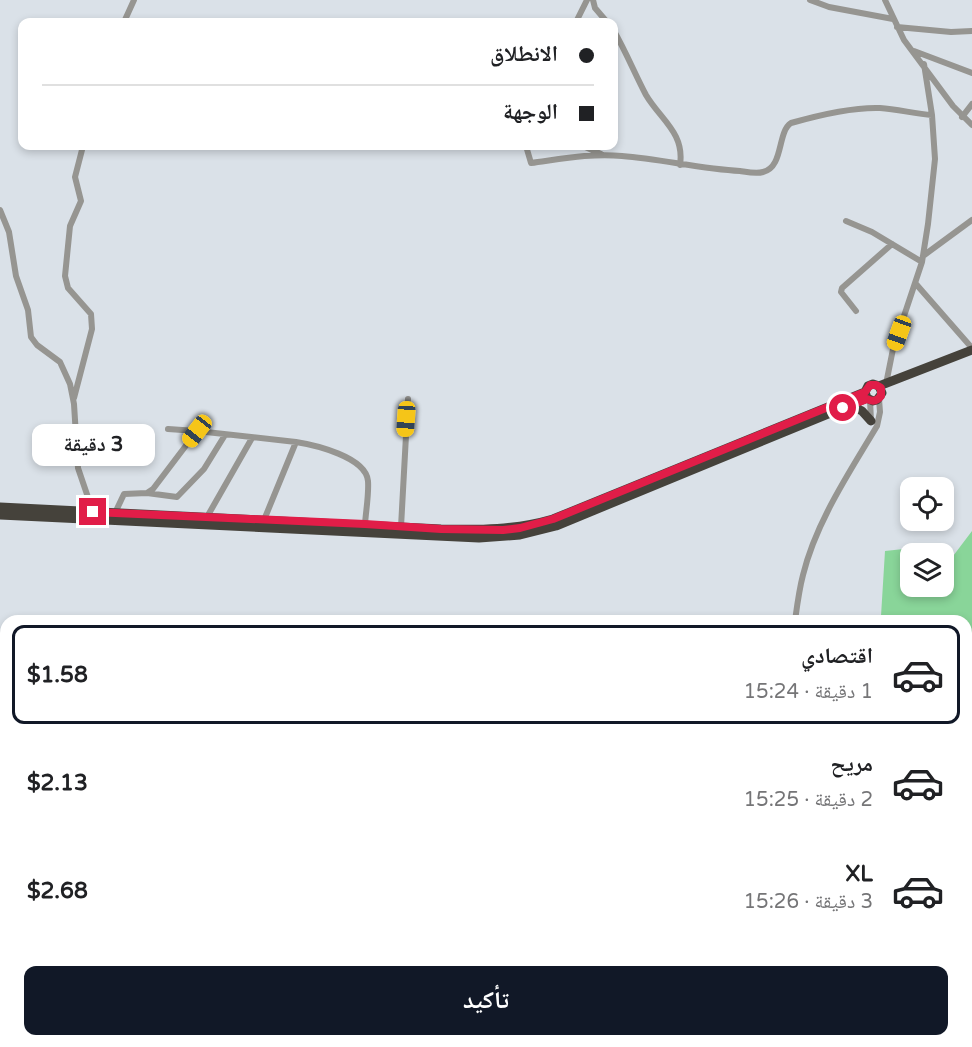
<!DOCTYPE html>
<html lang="ar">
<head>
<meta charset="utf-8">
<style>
	:root { --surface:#fff; --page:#f6f6f6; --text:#202124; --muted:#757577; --line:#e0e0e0; --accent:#111827 }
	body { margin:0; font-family:"Varela Round","Noto Naskh Arabic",sans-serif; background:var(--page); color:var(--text); direction:rtl; height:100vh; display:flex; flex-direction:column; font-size:22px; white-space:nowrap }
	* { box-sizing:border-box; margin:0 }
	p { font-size:20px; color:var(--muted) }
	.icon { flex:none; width:33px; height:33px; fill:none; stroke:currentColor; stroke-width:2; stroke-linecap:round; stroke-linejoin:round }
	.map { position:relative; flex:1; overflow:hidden; direction:ltr }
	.drawer { position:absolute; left:0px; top:615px; width:972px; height:432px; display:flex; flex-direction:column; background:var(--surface); border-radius:18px 18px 0 0; box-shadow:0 3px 9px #0003; direction:rtl }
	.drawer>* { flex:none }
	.top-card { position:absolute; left:18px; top:18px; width:600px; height:132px; border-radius:12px; box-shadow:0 3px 9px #0003; direction:rtl; display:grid; align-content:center; height:132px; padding:0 24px; background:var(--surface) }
	.controls { position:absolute; left:900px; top:477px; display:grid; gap:12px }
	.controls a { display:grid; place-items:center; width:54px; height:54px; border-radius:12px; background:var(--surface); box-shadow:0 3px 9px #0003; font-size:30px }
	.end { position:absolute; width:27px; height:27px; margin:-14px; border:8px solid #e11d48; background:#fff; box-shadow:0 0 0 3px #fff }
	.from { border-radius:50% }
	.bubble { position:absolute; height:42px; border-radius:12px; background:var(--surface); box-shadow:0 3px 9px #0003; font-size:20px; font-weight:700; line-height:42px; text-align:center; direction:rtl }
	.car { position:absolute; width:18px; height:36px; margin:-18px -9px; border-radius:8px; box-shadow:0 0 4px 2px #0007; background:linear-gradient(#f5c518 24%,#345 0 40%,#f5c518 0 76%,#345 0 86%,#f5c518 0) }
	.top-card b { display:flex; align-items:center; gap:21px; height:57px; font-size:22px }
	.top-card b+b { border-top:2px solid var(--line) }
	.top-card i { width:15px; height:15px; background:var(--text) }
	ul { padding:10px 0 0; list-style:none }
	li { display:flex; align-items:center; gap:18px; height:99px; margin:0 12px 9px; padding:0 12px; border:3px solid transparent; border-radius:12px }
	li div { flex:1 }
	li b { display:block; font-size:22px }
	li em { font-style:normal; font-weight:700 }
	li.current { border-color:var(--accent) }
	li>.icon { width:54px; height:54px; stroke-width:1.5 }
	.primary-button { display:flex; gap:12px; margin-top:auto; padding:12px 24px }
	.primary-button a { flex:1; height:69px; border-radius:12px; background:var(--accent); color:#fff; font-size:24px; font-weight:700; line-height:69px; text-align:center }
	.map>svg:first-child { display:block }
	.green { fill:#89d599 }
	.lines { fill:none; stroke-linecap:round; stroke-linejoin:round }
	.stream { stroke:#2e91b5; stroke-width:1.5 }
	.minor { stroke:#969591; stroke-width:6 }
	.highway { stroke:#45423b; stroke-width:9 }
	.route { stroke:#e11d48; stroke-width:8 }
</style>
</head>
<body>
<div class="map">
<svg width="972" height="1047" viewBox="0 0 972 1047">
	<rect width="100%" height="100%" fill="#dae1e8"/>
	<path class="green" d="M972,531V1047H673L674,1041H966V621H877L881,616L885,551L913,548L921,553L910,554V586H944V568Z
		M0,707L6,720V1041H153L156,1047H0Z
		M167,1041H253L342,1047H169Z"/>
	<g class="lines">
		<path class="stream" d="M0,693L6,707
			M157,1041L160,1047"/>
		<path class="minor" d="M593,0L595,8L607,22
			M810,0L829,7L893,19
			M885,0L904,40L953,106L972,125
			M124,22L134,0
			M576,22L587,0
			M897,27L951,32L972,31
			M614,31C626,52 635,74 646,95C660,119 685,133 680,165
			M914,51L972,73
			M962,117L972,104
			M526,146L531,163C561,159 591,153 622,156C662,159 700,169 740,171C747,172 756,174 763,172C784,167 777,132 791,123C819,115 851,107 880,108C898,109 915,114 932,115
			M583,146L601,154
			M0,210L9,232L16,276L28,310L31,337L37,345L60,362L70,384L74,404L78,468L93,512
			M846,221L872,232L922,262
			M923,256L972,220
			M916,284L972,348
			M856,311L841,292L842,288L892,244
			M886,384L893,349L922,262L928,224L935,159L932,115L924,64
			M74,398L92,329L91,314L68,288L65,276L70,226L81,201L75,177L83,146
			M870,400L871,421
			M168,429L197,431
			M296,442C315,445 366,457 368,481C369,494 366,510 365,524
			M147,493L177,497L204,469L225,435
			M115,513L124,494L147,493L153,489L197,431L296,442L264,520
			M207,517L252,438
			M401,527L408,399
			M795,621C797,606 799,590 803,575C816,522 849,473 877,426L880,412L879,399
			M662,1047L663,1041"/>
		<path class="highway" d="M879,386L972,350
			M850,405L862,411L871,421
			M0,507L441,529C480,530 515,530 553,519L865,392
			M0,515L479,538L520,535L556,526L867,398L873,401L877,400L882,393L879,386L873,384L868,386L865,392L867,398"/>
	</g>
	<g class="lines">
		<path class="route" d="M93,512L365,524L441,529L503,530L520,528L553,519L865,392L870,385H876L881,388V396C877,401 873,402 867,399L843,408"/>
	</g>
</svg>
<div class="controls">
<a><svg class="icon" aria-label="locate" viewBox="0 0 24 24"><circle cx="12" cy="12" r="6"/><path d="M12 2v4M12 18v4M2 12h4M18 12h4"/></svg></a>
<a><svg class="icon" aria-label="layers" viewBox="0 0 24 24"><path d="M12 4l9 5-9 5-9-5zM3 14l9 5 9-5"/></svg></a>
</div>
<i class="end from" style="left:843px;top:408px"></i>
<i class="end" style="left:93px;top:512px"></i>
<div class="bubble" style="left:32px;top:424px;width:123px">3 دقيقة</div>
<i class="car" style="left:899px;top:333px;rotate:200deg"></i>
<i class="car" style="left:406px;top:419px;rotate:184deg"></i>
<i class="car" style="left:197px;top:431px;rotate:218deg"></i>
<div class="top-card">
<b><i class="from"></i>الانطلاق</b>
<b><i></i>الوجهة</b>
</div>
<section class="drawer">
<ul>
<li class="current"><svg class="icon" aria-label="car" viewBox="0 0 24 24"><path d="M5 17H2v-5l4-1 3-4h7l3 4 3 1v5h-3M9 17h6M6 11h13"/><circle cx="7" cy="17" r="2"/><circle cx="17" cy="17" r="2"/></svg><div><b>اقتصادي</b><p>1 دقيقة · 15:24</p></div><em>$1.58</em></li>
<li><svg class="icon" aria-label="car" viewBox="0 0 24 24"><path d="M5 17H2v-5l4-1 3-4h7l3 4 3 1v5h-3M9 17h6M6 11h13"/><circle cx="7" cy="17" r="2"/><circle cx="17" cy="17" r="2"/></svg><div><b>مريح</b><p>2 دقيقة · 15:25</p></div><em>$2.13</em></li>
<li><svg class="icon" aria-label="car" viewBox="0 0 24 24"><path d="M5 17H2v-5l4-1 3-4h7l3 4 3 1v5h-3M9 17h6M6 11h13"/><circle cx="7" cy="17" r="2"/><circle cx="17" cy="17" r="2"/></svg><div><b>XL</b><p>3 دقيقة · 15:26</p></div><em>$2.68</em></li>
</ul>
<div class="primary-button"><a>تأكيد</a></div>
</section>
</div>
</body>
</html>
